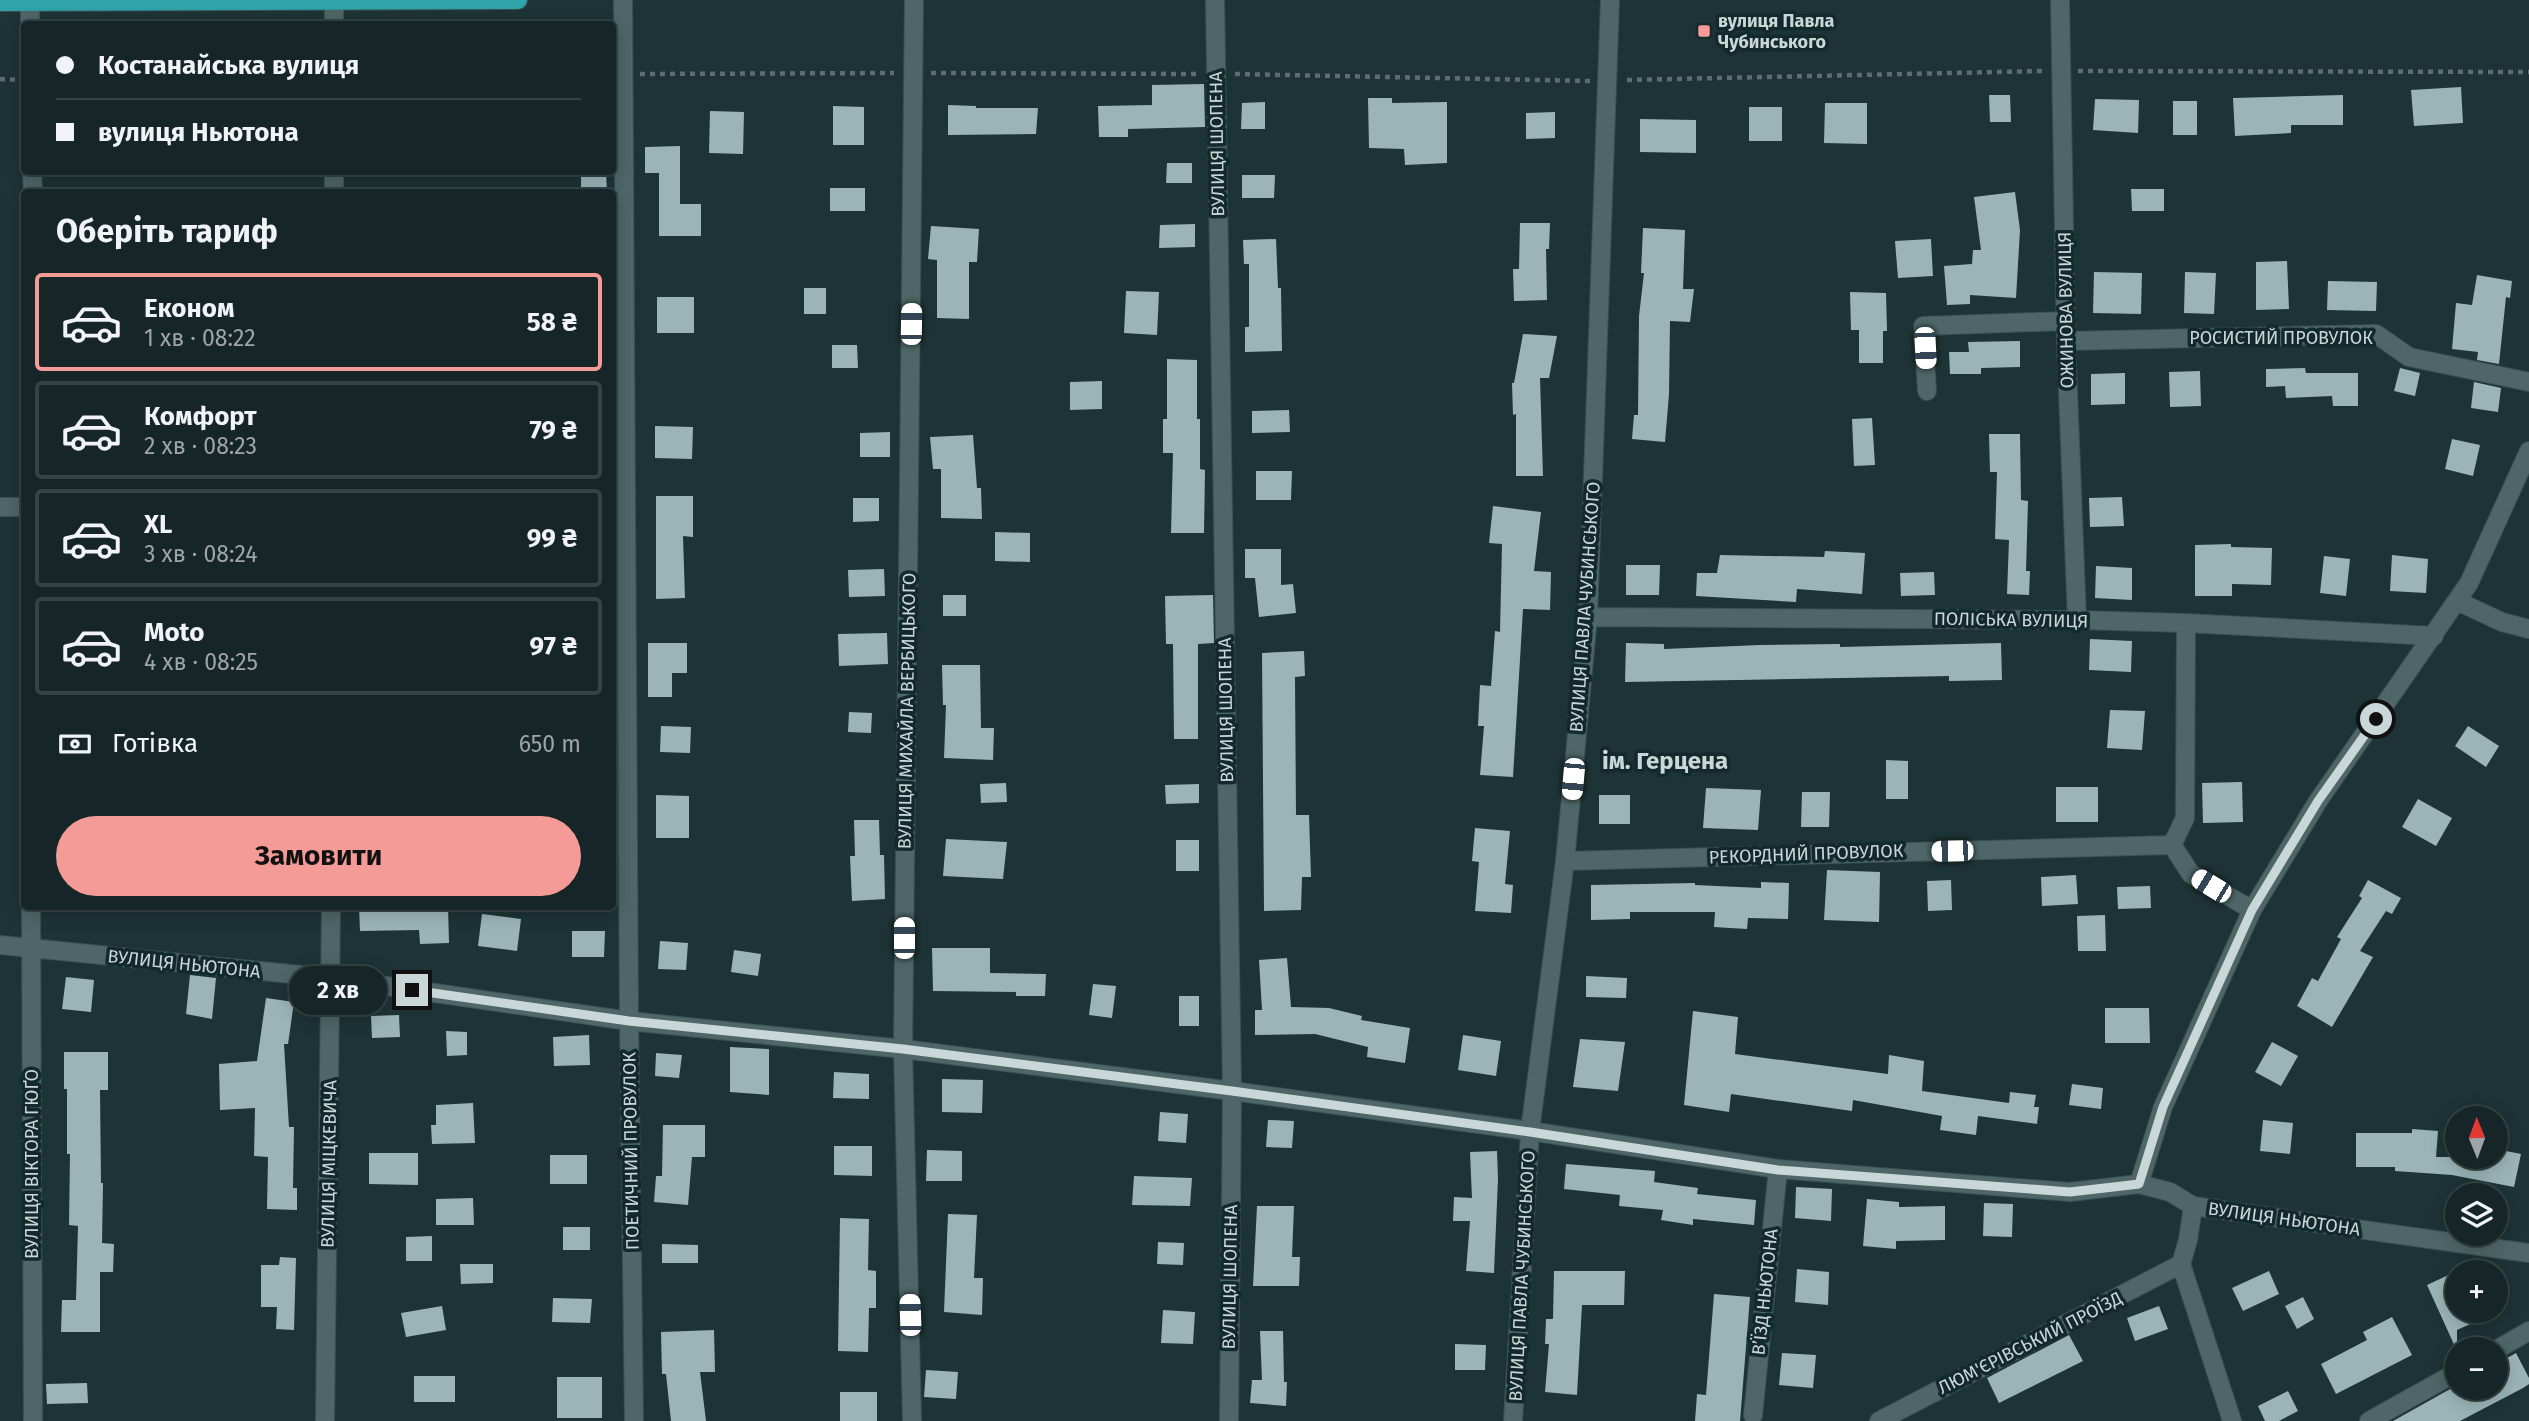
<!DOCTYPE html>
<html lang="uk">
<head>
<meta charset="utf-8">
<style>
	:root { --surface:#162628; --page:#233234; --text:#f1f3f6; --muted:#9ea5a8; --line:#354345; --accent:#f59b97 }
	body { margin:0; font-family:"Fira Sans",sans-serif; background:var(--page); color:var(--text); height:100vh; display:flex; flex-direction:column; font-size:26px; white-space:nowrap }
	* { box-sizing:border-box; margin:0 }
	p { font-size:23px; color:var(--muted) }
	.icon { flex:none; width:38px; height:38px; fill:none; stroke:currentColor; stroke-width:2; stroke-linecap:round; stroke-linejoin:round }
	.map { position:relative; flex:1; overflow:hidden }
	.side { position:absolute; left:21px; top:189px; width:595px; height:721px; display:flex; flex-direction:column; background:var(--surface); border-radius:7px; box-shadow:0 4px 18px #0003,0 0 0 2px var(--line) }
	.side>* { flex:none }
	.guide { position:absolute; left:21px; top:21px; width:595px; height:154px; border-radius:7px; box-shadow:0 4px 18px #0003,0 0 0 2px var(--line); display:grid; align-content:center; height:154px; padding:0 35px; background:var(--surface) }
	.needle { width:46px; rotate:359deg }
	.fabs { position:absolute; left:2445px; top:1106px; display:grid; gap:14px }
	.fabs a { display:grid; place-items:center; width:63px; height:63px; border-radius:50%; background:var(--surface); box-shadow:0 4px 18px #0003,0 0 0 2px var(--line); font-size:35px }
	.end { position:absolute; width:32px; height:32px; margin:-16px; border:9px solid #cad7d8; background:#111; box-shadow:0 0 0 4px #111 }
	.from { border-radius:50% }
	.bubble { position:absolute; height:49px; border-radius:24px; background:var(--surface); box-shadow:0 4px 18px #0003,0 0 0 2px var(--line); font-size:23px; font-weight:700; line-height:49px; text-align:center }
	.car { position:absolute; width:21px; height:42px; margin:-21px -10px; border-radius:9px; box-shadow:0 0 5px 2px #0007; background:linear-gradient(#fff 24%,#345 0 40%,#fff 0 76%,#345 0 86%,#fff 0) }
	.guide b { display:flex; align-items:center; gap:24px; height:66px; font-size:26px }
	.guide b+b { border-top:2px solid var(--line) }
	.guide i { width:18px; height:18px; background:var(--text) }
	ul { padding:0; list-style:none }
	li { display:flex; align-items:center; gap:21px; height:98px; margin:0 14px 10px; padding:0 21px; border:4px solid var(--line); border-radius:7px }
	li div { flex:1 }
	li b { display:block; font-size:26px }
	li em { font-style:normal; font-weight:700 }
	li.selected { border-color:var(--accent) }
	li>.icon { width:63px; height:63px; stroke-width:1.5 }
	h2 { padding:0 35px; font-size:32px; line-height:84px }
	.pay { display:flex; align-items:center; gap:18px; height:77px; padding:0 35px; font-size:26px }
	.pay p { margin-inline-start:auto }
	.primary-button { display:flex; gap:14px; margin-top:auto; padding:14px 35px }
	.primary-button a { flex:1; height:80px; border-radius:42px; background:var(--accent); color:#111; font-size:28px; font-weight:700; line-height:80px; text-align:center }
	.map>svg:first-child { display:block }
	.building { fill:#9bb5b7 }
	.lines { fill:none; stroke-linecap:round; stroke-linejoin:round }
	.minor-casing { stroke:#3c5051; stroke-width:20 }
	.primary-casing { stroke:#3c5051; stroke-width:20 }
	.path { stroke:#5b6e70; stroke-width:4.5; stroke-dasharray:5 5; stroke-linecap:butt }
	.minor { stroke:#4e6667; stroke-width:18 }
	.primary { stroke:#2ea3aa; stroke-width:18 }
	.route { stroke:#cad7d8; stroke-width:9 }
	.poi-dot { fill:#f59b97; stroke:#13292b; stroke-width:2.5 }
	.labels { text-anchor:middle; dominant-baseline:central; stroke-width:7; stroke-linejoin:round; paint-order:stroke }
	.poi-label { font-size:18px; font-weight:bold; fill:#cad7d8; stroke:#13292b; text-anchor:start }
	.street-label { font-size:18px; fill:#cad7d8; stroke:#13292b }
	.district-label { font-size:24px; font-weight:bold; fill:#cad7d8; stroke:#13292b }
</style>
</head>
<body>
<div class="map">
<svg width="2529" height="1421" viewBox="0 0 2529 1421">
	<rect width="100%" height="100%" fill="#1d3335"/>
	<path class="building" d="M1204,84L1205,127L1128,129V137H1099L1098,106L1152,105V85Z
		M2461,87L2463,123L2414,126L2411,90Z
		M1989,95H2010L2011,122H1990Z
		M2343,95V125H2291V133L2235,136L2233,98Z
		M1368,98H1392V103L1447,102V163L1405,165L1404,149L1369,148Z
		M2095,99L2139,100L2138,133L2093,130Z
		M2173,101H2197V135H2173Z
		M1265,102V129H1241L1242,103Z
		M1825,103H1867V144L1824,143Z
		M948,105L976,106V108H1038L1036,134L948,135Z
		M833,106L864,107V145H833Z
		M1749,107H1782V141H1749Z
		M710,111L744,112L743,154L709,153Z
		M1555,112V138L1526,139V113Z
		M1640,119L1696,120V153L1640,152Z
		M680,146V204H701V236H659V173H645V147Z
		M1167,163H1192V183H1166Z
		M581,172H606L607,192H581Z
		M1242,175H1275L1274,198H1242Z
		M830,188H865V211H830Z
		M2131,189H2164V211H2132Z
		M2015,192L2020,230L2016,298L1970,295V304L1947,305L1944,266L1972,264L1973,250H1981L1974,197Z
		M1520,223H1550L1549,249H1546L1547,300L1514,301L1513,269H1519Z
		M1195,224V247L1159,248L1160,225Z
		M931,226L979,229L977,262H969V319L937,318V260L928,259Z
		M1643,228L1685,230L1683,289H1694L1690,322L1670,321L1669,394L1665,442L1632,439L1634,415H1638L1639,316L1644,273H1641Z
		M1276,239L1278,288H1281L1282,351L1245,352V327H1249V264H1244L1243,240Z
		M1931,239L1933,276L1898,278L1895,241Z
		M2287,261L2289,309L2256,310V262Z
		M2094,272L2142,273L2141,314L2093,313Z
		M2185,272L2216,273L2214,314L2184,313Z
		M2477,275L2512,281L2510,298L2506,297L2499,364L2477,360L2478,352L2452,349L2456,303L2472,305Z
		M2328,281L2377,282L2376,311L2327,310Z
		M804,288H826V314H804Z
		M1126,291L1159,292L1157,335L1124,333Z
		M1850,292L1886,293L1887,331H1883V363H1859V330H1851Z
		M657,297H694V333H657Z
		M1523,334L1557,336L1549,378H1540L1543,476H1516V414L1513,415L1512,383H1514Z
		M2020,341V367L1981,368V374H1950L1949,352H1969L1968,342Z
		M832,345H857L858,368H832Z
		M1167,359L1197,360V419H1200V469L1205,470L1204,533H1171L1173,453H1163V419H1167Z
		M2305,368L2306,373H2358V406H2333L2332,396L2286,398L2285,386L2266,387V369Z
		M2400,368L2420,373L2415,396L2394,391Z
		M2200,371L2201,406L2170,407L2169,372Z
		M2125,373V404L2091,405V374Z
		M1102,381V409L1070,410V382Z
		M2474,382L2501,388L2498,412L2471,408Z
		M1289,410L1290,432L1252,433V411Z
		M1872,418L1875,465L1854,466L1852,419Z
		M655,426L693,427L692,459L655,458Z
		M890,432V457H860V433Z
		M1989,434H2020L2021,500L2028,501L2026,571H2030L2029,595L2007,594L2009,540L1995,539L1997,472H1990Z
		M973,435L977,488H981L982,519L941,518V469H933L930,437Z
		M2452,439L2480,445L2473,476L2445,469Z
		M1256,471H1292L1291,500H1256Z
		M656,496H693V537L683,536L685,598L656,599Z
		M2122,497L2124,526L2090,527L2089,498Z
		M853,498H879V521L853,522Z
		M1493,506L1541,512L1534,571L1551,572L1550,610L1523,609L1513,777L1480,775L1484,726H1478L1480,685L1491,686L1495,631L1500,632L1502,544L1489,543Z
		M995,532L1030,533V562L995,561Z
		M2231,544V547L2272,548L2271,585L2232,584V596H2195V545Z
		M1245,549H1281V585L1293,584L1296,613L1259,617L1255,578H1245Z
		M1825,551L1865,553L1862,594L1797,589L1796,602L1696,596L1697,573H1717L1720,555L1824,557Z
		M2392,555L2428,559L2426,593L2390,591Z
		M2324,556L2350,559L2346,596L2320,593Z
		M1626,565H1660L1659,595H1626Z
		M2096,566L2132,568V600L2095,598Z
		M884,569L885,596L849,597L848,570Z
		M1934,572L1935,595L1901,596L1900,573Z
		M943,595H966V616H943Z
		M1213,595L1214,643L1198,644V739H1174L1173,644H1166L1165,596Z
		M887,633L888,664L839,666L838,634Z
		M2090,639L2132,641L2131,672L2089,670Z
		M648,643H687V673H672V697H648Z
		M1626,643L1664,644V649L1760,645L1840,644V647L2001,643L2002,680L1949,681V676L1625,682Z
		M1304,651L1305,676L1295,677L1296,815H1309L1311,877H1302L1301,910L1264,911L1262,653Z
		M942,665H980L981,728H994L993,760L944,758L946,705H943Z
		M2110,710L2145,711L2142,750L2107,748Z
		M849,712L872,713L871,733L848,732Z
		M661,726L691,727L690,753L660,752Z
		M2468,726L2499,746L2486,767L2455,746Z
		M1886,760L1908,761V799H1886Z
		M2242,782L2243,822L2203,823L2202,783Z
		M1006,783L1007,802L981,803L980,784Z
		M1199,784V803L1166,804L1165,785Z
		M2056,787H2098V822H2056Z
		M1706,788L1761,790L1758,830L1703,828Z
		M1802,792H1830L1829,827H1801Z
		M656,795L689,796V838H656Z
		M1599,795H1630V824H1599Z
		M2418,799L2452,818L2436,846L2402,827Z
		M854,820H879L880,855H884L885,899L852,901L850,856H855Z
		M1475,828L1510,831L1505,884L1513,885L1511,913L1475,911L1479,862L1472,861Z
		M946,839L1007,842L1003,879L943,876Z
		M1176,840H1199V871H1176Z
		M1827,870L1880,872L1879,922L1824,920Z
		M2076,875L2078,904L2042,906L2041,877Z
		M1951,880L1952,910L1928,911L1927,881Z
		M2368,880L2401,898L2392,914L2386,911L2360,951L2373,957L2332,1027L2297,1006L2312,978L2318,981L2341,939L2337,937L2362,898L2359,896Z
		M1761,882L1789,883L1788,919L1748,918L1747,929L1714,927L1715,912H1630V919L1591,920V885L1695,883V885L1761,888Z
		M2150,886L2151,908L2118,909L2117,887Z
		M359,906H448L449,943L420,944L419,930L360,931Z
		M482,914L521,919L517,951L478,946Z
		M2105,915L2106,951H2078L2077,916Z
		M572,931H605L604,957H572Z
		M660,941L688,943L686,970L658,969Z
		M932,948H990V973L1046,974L1045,996H1016V992L933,991Z
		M734,950L761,954L758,976L731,972Z
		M1287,958L1291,1007L1329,1008L1362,1016L1361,1020L1410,1028L1405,1063L1367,1057L1368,1047L1315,1034L1255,1035V1010H1262L1259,960Z
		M190,975L216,978L212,1019L186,1014Z
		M1586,976L1627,978L1626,998L1586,997Z
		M66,977L94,980L91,1012L62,1009Z
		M1093,984L1116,986L1112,1018L1089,1015Z
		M1179,996H1199V1026H1179Z
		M266,998L294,1002L288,1044H284L289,1127H294L293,1188H297V1210L267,1209L268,1157L254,1156L255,1108L220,1110L219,1064L257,1061Z
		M2105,1008H2149L2150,1043H2105Z
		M1693,1011L1738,1017L1735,1054L1888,1074L1889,1055L1924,1061L1922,1091L2009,1103L2010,1092L2036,1095L2034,1107H2039L2037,1124L1978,1116L1976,1135L1940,1130L1942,1116L1853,1100L1852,1111L1731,1094L1729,1112L1684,1105Z
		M399,1015L400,1037L372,1038L371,1016Z
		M446,1031L467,1032V1055L447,1056Z
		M589,1035L590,1065L554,1066L553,1037Z
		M1463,1035L1501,1041L1496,1076L1458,1070Z
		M1580,1039L1625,1042L1618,1091L1573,1087Z
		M2272,1042L2298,1056L2281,1086L2255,1072Z
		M730,1047L769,1049V1095L730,1092Z
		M64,1052H108V1090H100L101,1183H103L102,1243L114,1244L113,1272H100V1332H61L62,1300H76L78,1226L69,1225L70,1154H67V1089H64Z
		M656,1053L682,1055L679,1078L655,1076Z
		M834,1072L869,1074V1099L833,1098Z
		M942,1079L983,1080L982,1113L942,1112Z
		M2072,1084L2103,1088L2101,1109L2069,1105Z
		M473,1103L475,1143L432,1144L431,1125H436V1105Z
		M1160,1112L1188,1114L1186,1143L1158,1141Z
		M1268,1120L1294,1121L1292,1148L1266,1147Z
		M2263,1120L2293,1123L2290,1154L2260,1151Z
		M663,1125H705V1157H692L688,1205L654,1202L656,1176H662Z
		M2412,1129L2438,1131L2436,1157H2496V1149L2521,1154L2514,1187L2452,1175L2395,1171V1167H2356V1133H2412Z
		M834,1146H872V1176L834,1175Z
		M927,1150L962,1151V1181H926Z
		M1497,1151L1498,1179L1494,1273L1466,1271L1470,1221H1453L1454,1197L1472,1198L1470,1152Z
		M369,1153H418V1185L369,1184Z
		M550,1155H587V1184H550Z
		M1566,1164L1655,1171L1654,1182L1698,1188L1697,1194L1756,1200L1754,1225L1693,1219V1225L1661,1220L1663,1210L1619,1206L1620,1195L1564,1189Z
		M1134,1176L1192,1178L1190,1206L1132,1205Z
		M1796,1187L1832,1189L1831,1221L1795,1218Z
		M473,1198L474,1225H436V1199Z
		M1867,1199L1899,1202V1207L1945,1206V1240L1896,1241V1249L1863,1246Z
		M1984,1203L2013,1204L2012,1237L1983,1236Z
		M1257,1206H1294L1292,1257H1300L1299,1286H1253Z
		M948,1214L977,1215L974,1278H983L982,1315L944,1312Z
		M840,1218L869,1219L868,1270L876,1271V1308H869L868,1352L838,1351Z
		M563,1227H590V1250H563Z
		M432,1236V1261H406V1237Z
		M1158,1242L1184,1243L1183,1265L1157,1264Z
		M662,1244L698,1245V1263H662Z
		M280,1257L296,1258L294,1330L276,1329L277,1307H261V1265H279Z
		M460,1264H493V1283L461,1284Z
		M1797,1269L1829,1272L1828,1305L1795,1302Z
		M1554,1271H1625L1624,1305H1582L1577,1395L1545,1392L1549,1344H1545L1546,1319H1553Z
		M2269,1271L2279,1294L2243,1311L2232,1288Z
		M2457,1271V1311H2499L2457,1330V1351L2427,1285Z
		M1714,1294L1750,1297L1740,1421H1695L1697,1394L1706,1395Z
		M2303,1297L2314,1319L2297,1329L2285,1306Z
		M553,1298L592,1299L590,1323L552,1322Z
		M442,1306L446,1330L406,1337L401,1313Z
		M2159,1306L2168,1329L2135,1341L2127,1318Z
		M1163,1310L1195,1312L1193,1344L1161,1343Z
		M2392,1317L2412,1355L2336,1394L2321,1364L2367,1340L2363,1332Z
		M714,1330L715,1372H700L706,1421H671L666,1374H662L661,1332Z
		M1260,1331H1283L1284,1382H1287L1286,1406L1250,1403L1252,1380H1262Z
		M2069,1335L2083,1361L1999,1403L1987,1378Z
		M1455,1344L1486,1345L1485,1370H1455Z
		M1782,1353L1816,1355L1813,1388L1779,1385Z
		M2516,1353L2529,1378V1384L2523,1388L2460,1421H2393L2452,1388H2496V1364Z
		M926,1370L958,1372L956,1399L924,1397Z
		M414,1376H455V1402H414Z
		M557,1377H602V1418H557Z
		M87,1383L88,1403L47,1404L46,1384Z
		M2288,1391L2298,1411L2279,1421H2265L2258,1406Z
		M840,1392H877V1421H840Z"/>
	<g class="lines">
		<g class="minor-casing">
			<path id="minor" d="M30,0V24
				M334,0V24
				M623,0L629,1021L634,1421
				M1215,0L1232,1091L1229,1421
				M2060,0L2066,341L2077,620
				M32,172L33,192
				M334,192V172
				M2066,341L2376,334L2409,357L2529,382
				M1927,391L1923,326L2065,321
				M0,507H24
				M2457,601L2502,622L2529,629
				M1588,617L2077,620L2186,623L2434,636
				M2172,845L2185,818L2186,623
				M1565,861L2172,845L2191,874L2252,910
				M31,906L33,1421
				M0,945L331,978L629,1021L903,1049L1232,1091L1530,1131L1778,1169L2070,1192L2139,1184L2170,1192L2193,1206L2529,1253
				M2139,1184L2163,1107L2252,910L2318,801L2469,583L2529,451
				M2193,1206L2188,1240L2181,1264L2232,1421
				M2496,1350L2529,1331
				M1753,1415L1778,1169
				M325,1421L331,906
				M912,1421L903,1049L914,0
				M1513,1421L1530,1131L1565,861L1588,617L1610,0
				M1879,1421L2181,1264
				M2369,1421L2457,1372"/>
		</g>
		<g class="primary-casing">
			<path id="primary" d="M0,2L518,0"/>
		</g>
		<path class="path" d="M2078,71L2529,72
			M931,73L1198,74
			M640,74L894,73
			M1235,74L1590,81
			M0,79L24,80
			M1627,80L2042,71"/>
		<use href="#minor" class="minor"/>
		<use href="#primary" class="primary"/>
	</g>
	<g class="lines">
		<path class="route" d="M412,990L629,1021L903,1049L1232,1091L1530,1132L1778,1170L2070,1192L2139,1184L2163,1107L2252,910L2318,801L2376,719"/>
	</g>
	<rect class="poi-dot" x="1697" y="24" width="14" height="14" rx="3.5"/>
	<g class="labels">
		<g class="poi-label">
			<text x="1718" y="21">вулиця Павла<tspan x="1718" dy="21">Чубинського</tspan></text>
		</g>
		<g class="street-label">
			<text transform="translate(1217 144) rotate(-91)">ВУЛИЦЯ ШОПЕНА</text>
			<text transform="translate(2066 310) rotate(-91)">ОЖИНОВА ВУЛИЦЯ</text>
			<text x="2281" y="338">РОСИСТИЙ ПРОВУЛОК</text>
			<text transform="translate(1585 607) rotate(-86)">ВУЛИЦЯ ПАВЛА ЧУБИНСЬКОГО</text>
			<text transform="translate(2011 620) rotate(1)">ПОЛІСЬКА ВУЛИЦЯ</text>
			<text transform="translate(1226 710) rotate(-91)">ВУЛИЦЯ ШОПЕНА</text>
			<text transform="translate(907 711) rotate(-89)">ВУЛИЦЯ МИХАЙЛА ВЕРБИЦЬКОГО</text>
			<text transform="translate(1806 854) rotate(-2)">РЕКОРДНИЙ ПРОВУЛОК</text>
			<text transform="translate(184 964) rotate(6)">ВУЛИЦЯ НЬЮТОНА</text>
			<text transform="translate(631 1151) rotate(-91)">ПОЕТИЧНИЙ ПРОВУЛОК</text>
			<text transform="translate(32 1164) rotate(-90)">ВУЛИЦЯ ВІКТОРА ГЮҐО</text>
			<text transform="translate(329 1164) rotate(-89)">ВУЛИЦЯ МІЦКЕВИЧА</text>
			<text transform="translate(2284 1219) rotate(8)">ВУЛИЦЯ НЬЮТОНА</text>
			<text transform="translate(1522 1276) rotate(-87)">ВУЛИЦЯ ПАВЛА ЧУБИНСЬКОГО</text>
			<text transform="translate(1230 1277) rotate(-89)">ВУЛИЦЯ ШОПЕНА</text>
			<text transform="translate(1765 1292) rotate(-84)">В’ЇЗД НЬЮТОНА</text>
			<text transform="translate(2030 1343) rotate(-27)">ЛЮМ'ЄРІВСЬКИЙ ПРОЇЗД</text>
		</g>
		<g class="district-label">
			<text x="1665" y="761">ім. Герцена</text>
		</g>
	</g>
</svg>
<div class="fabs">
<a><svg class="needle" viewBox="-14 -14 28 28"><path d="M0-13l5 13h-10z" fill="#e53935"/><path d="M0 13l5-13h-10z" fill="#9ea5a8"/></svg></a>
<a><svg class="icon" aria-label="layers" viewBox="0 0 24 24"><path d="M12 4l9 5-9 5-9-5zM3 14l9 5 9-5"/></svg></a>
<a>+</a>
<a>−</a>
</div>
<i class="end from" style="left:2376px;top:719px"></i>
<i class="end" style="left:412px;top:990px"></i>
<div class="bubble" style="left:289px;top:966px;width:98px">2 хв</div>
<i class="car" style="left:911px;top:324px;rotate:1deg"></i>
<i class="car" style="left:1925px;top:348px;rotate:177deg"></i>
<i class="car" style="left:1573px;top:779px;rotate:185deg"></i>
<i class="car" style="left:1952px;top:851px;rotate:269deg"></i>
<i class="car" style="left:2211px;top:886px;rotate:301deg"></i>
<i class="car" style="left:904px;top:938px;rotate:0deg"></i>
<i class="car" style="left:910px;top:1315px;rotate:358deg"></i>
<div class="guide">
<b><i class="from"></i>Костанайська вулиця</b>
<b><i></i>вулиця Ньютона</b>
</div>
<section class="side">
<h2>Оберіть тариф</h2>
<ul>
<li class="selected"><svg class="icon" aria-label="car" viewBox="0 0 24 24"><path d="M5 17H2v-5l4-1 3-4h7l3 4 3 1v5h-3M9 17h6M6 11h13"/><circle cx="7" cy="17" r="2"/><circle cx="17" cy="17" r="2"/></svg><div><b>Економ</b><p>1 хв · 08:22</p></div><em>58 ₴</em></li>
<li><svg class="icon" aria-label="car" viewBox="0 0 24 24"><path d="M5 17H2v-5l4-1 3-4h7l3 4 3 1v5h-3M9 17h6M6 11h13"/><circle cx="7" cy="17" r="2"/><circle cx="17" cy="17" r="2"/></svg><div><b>Комфорт</b><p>2 хв · 08:23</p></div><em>79 ₴</em></li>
<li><svg class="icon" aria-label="car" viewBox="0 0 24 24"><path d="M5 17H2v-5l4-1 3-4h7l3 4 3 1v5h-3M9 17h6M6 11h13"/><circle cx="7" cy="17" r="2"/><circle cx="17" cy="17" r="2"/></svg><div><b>XL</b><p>3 хв · 08:24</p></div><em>99 ₴</em></li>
<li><svg class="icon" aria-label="car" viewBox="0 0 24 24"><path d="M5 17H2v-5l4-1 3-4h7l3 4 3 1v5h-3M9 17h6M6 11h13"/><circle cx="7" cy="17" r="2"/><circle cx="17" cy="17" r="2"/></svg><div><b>Moto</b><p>4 хв · 08:25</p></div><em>97 ₴</em></li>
</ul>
<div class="pay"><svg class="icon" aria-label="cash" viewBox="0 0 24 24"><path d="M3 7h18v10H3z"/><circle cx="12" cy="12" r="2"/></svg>Готівка<p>650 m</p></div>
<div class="primary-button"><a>Замовити</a></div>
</section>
</div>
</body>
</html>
